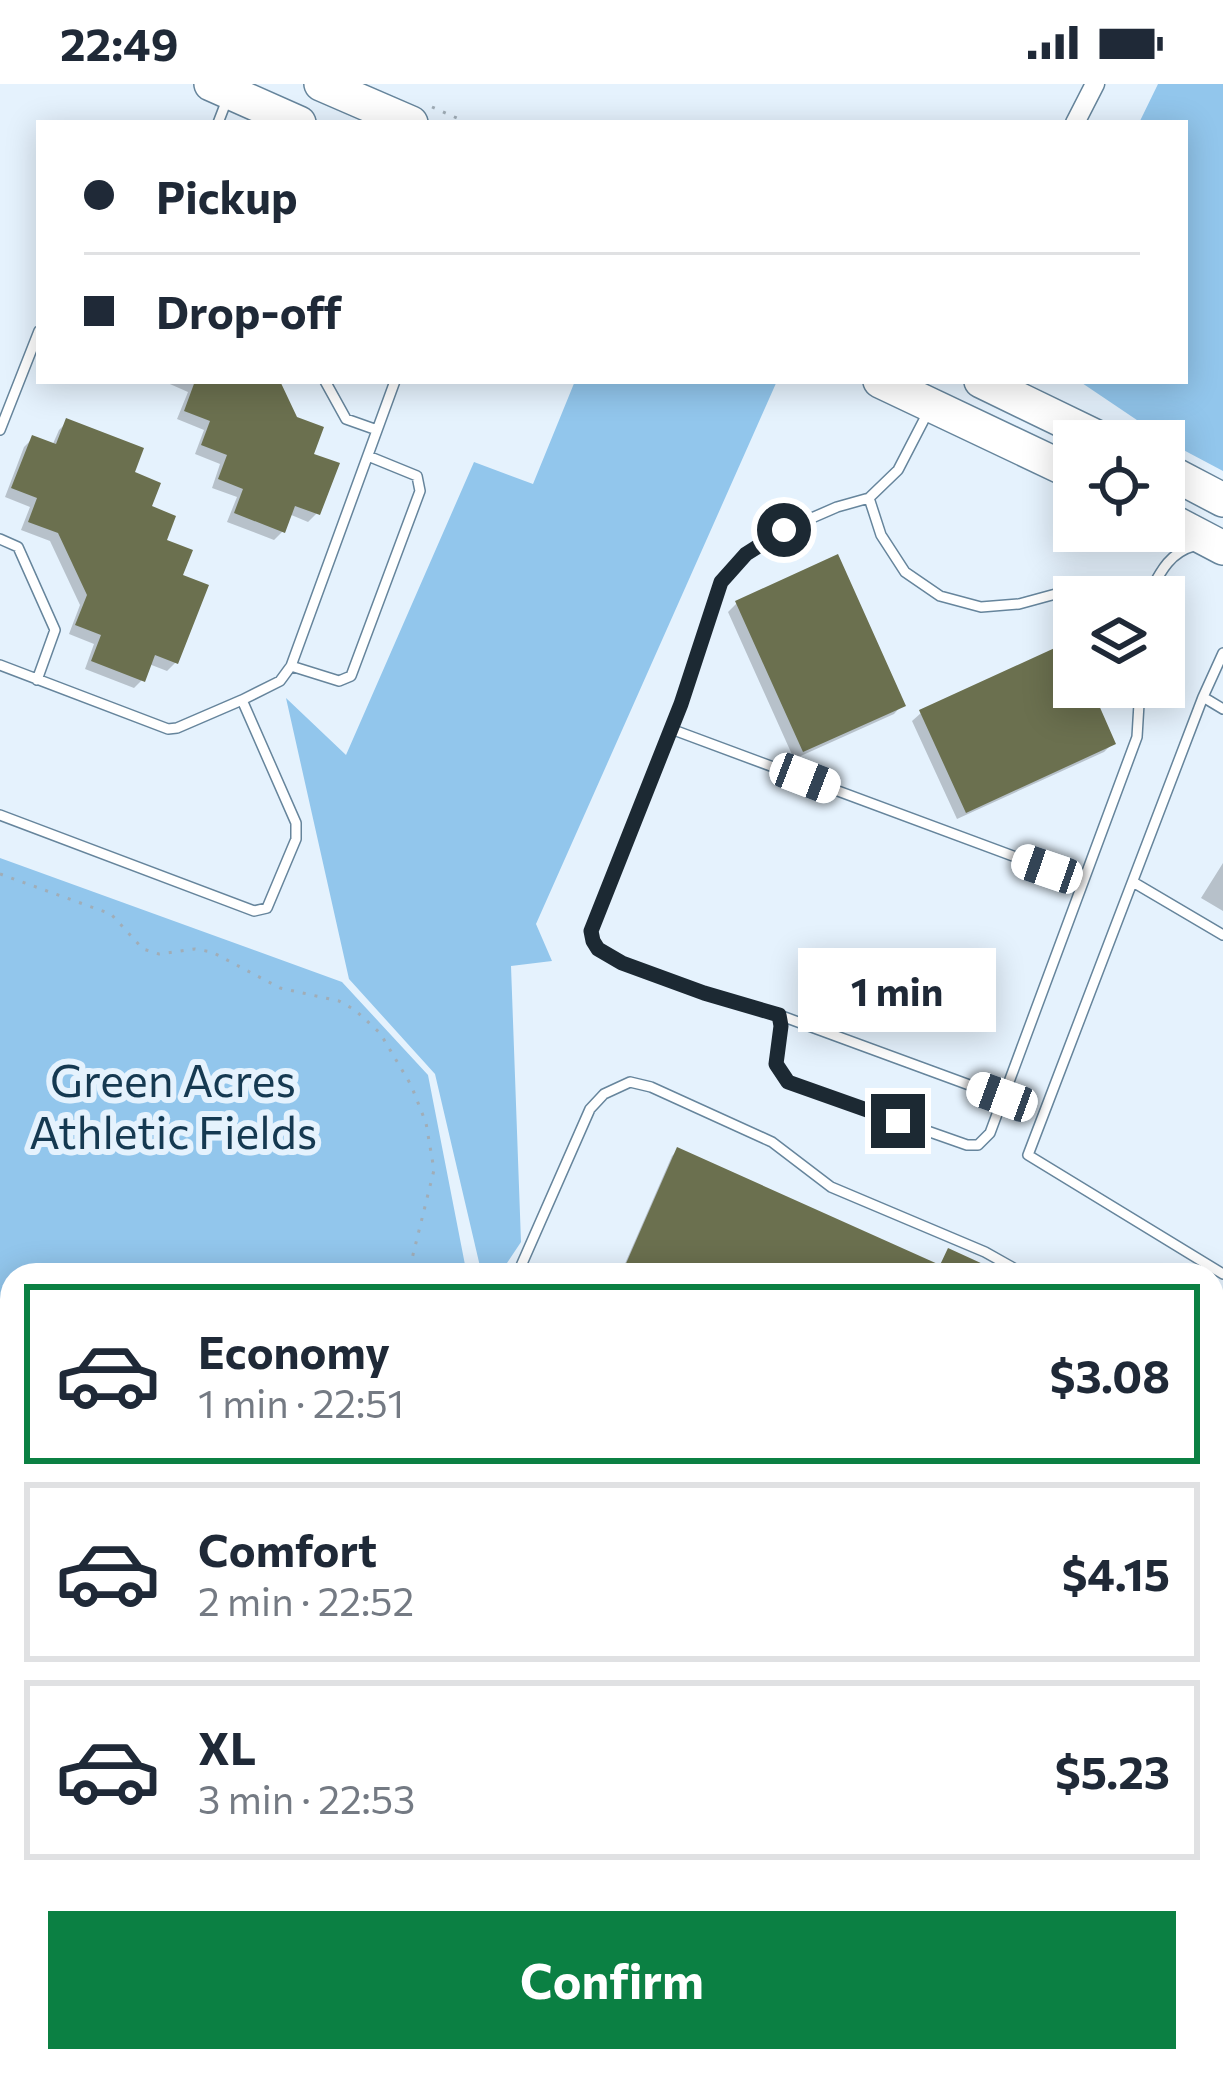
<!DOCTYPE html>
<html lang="en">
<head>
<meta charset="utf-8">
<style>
	:root { --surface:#fff; --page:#f6f6f7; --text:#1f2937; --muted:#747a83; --line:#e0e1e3; --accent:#0b8043 }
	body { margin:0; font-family:Commissioner,sans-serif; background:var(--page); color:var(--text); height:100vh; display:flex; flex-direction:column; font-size:45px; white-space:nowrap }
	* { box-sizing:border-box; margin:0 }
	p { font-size:39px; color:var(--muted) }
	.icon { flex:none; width:66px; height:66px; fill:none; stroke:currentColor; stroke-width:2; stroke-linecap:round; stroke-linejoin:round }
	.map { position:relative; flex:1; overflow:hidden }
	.drawer { position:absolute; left:0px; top:1179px; width:1224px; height:810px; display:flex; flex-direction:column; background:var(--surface); border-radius:36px 36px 0 0; box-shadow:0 6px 30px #0003 }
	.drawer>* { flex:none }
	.top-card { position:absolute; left:36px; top:36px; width:1152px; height:264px; border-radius:0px; box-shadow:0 6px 30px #0003; display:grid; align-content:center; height:264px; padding:0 48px; background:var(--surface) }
	.tools { position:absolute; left:1053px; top:336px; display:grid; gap:24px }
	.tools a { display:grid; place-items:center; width:132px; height:132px; border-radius:0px; background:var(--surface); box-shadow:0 6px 30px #0003; font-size:60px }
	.end { position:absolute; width:54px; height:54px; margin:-27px; border:15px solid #1c2933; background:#fff; box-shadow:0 0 0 6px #fff }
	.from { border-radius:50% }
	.bubble { position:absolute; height:84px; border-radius:0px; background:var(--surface); box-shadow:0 6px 30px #0003; font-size:39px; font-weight:700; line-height:84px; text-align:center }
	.car { position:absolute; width:36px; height:72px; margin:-36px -18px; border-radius:15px; box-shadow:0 0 9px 3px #0007; background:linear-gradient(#fff 24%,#345 0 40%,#fff 0 76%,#345 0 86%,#fff 0) }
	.top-card b { display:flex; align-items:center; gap:42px; height:114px; font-size:45px }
	.top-card b+b { border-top:3px solid var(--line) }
	.top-card i { width:30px; height:30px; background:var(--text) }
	ul { padding:21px 0 0; list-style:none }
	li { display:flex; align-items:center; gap:36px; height:180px; margin:0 24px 18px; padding:0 24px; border:6px solid var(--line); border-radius:0px }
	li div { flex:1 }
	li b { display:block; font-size:45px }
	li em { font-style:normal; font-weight:700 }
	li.selected { border-color:var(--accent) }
	li>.icon { width:108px; height:108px; stroke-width:1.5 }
	.action { display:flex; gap:24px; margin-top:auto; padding:24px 48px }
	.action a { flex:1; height:138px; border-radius:0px; background:var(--accent); color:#fff; font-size:48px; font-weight:700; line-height:138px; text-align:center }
	.status { display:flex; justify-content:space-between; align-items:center; height:84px; padding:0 60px; background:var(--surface); direction:ltr }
	.status svg { height:33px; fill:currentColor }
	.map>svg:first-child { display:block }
	.green { fill:#92c6ec }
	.shadow { fill:#0003 }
	.building { fill:#6b704f }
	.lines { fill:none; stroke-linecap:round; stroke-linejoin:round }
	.service-casing { stroke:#66859c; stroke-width:12 }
	.minor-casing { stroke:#66859c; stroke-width:21 }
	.trunk-casing { stroke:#66859c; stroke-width:36 }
	.path { stroke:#a0adb7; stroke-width:3; stroke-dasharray:3 9; stroke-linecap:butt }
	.service { stroke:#fff; stroke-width:9 }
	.minor { stroke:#fff; stroke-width:18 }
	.trunk { stroke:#fff; stroke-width:33 }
	.route { stroke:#1c2933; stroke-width:15 }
	.labels { text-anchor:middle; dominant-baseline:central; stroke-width:12; stroke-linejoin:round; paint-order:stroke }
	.park-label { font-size:45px; fill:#153951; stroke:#e5f2fd }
</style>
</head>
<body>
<div class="status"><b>22:49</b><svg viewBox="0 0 49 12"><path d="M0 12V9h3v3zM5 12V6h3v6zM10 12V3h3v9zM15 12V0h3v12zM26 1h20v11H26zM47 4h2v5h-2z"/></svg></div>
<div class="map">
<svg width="1223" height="1989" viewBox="0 0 1223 1989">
	<rect width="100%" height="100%" fill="#e5f2fd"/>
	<path class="green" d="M1158,0H1223V387L1174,361L1079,297H1185V39H1139Z
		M575,297H777L536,840L552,877L511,882L521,1158L499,1191H482L435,990L349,895L286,614L346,671L474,378L533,400Z
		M0,774L342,898L428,991L467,1191H12V1977H146C104,1989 42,1989 0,1982Z
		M1212,1588L1223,1592V1989H998L989,1977H1212Z
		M190,1977H513L516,1989H226Z"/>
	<path class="shadow" d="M163,297H281L279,302L310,371L317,429L308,438L289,430L283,447L274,456L227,438L237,413L212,404L220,380L195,370L204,346L177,335L188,308Z
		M67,338L131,390L179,493L176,578L167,587L149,580L142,596L134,604L85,585L94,560L69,550L80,521L50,457L21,446L30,423L5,413L24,363L33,354L52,362L59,346Z
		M737,519L902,621L894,630L794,675L728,528Z
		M1074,574V603H1087L1113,659L1104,668L957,735L912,637L921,629Z
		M1223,779V827L1201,814Z
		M678,1066L938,1183L949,1168L993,1191H620L672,1072Z
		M1212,1359L1223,1364V1449L1212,1444Z"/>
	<path class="building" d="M195,297H280L297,333L324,343L314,370L340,379L320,431L295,422L285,449L234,429L243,405L218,395L227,371L201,361L210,337L184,327Z
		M66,334L144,364L135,388L161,399L152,422L176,432L167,456L193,466L183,491L209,501L178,580L155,571L145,598L91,577L101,551L75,541L87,511L58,449L28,438L37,414L11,404L32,351L56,360Z
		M838,470L906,622L803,668L735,517Z
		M1070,557L1074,566V603H1091L1116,660L966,729L919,626Z
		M677,1063L940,1181L948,1164L1007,1191H621Z"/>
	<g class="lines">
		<g class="service-casing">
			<path id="service" d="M218,39L228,13
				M325,297L346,335L377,346
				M928,328L898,386L869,414L837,423L784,446L745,470L721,498L681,620L591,847L593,858L598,865L622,879L704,909L779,931L781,942L775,980L788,998L967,1061H978L990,1049L1137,653L1140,603
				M0,346L39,247
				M869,414L881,451L905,488L940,512L981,523L1019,520L1074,505L1092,513
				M0,455L18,463L55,546L37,596
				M1147,513C1159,491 1168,469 1194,462
				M0,581L168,645L177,644L242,616L296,739V755L267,824L254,827L0,731
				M291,582L339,597L351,592L420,407L417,392L368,372
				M1203,613L1223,569
				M242,616L280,597L291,582L395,297
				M1223,625L1203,613L1028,1071L1223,1190
				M671,645L1083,798
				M1133,798L1223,851
				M779,931L1002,1013
				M517,1191L590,1025L604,1010L630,998L651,1003L772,1058L831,1103L985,1168L1026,1191
				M1212,1314L1223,1319
				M1212,1482L1223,1490
				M1212,1557L1223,1562
				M585,1977L589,1989
				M782,1977L790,1989
				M958,1977L967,1989"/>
		</g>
		<g class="minor-casing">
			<path id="minor" d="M1075,39L1095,0"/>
		</g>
		<g class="trunk-casing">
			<path id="trunk" d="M211,0L299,39
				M321,0L411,39
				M880,297L1074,389
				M981,297L1105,357
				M1164,385L1223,416
				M1164,433L1223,464"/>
		</g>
		<path class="path" d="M432,23L468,39
			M1132,348L1149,357
			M0,790L111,830L143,865L159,870L195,865L212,868L280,904L339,917L355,926L380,949L411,1001L426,1039L434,1086L408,1191
			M0,1966L12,1971
			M25,1977L52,1989
			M210,1977L247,1989
			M69,1989L112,1977
			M347,1989L357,1977"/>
		<use href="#service" class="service"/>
		<use href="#minor" class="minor"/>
		<use href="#trunk" class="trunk"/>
	</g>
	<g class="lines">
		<path class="route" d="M784,446L746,470L721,498L681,620L591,847L593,857L598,865L622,879L704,909L779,931L781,942L776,980L788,998L898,1037"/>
	</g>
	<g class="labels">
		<g class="park-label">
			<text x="173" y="994">Green Acres<tspan x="173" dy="52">Athletic Fields</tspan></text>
		</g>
	</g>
</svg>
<div class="tools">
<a><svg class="icon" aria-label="locate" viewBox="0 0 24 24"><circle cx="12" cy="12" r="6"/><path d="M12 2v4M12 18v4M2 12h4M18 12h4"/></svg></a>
<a><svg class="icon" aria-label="layers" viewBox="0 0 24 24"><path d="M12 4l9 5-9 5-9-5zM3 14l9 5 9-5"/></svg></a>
</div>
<i class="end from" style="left:784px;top:446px"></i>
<i class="end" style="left:898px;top:1037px"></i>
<div class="bubble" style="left:798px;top:864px;width:198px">1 min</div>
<i class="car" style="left:805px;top:694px;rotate:111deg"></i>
<i class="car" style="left:1047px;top:785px;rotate:289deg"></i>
<i class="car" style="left:1002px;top:1013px;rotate:290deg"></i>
<div class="top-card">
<b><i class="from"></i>Pickup</b>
<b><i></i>Drop-off</b>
</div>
<section class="drawer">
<ul>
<li class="selected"><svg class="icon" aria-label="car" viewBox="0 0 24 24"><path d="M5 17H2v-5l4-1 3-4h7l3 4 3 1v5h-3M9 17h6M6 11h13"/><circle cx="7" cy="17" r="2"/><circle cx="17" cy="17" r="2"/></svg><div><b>Economy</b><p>1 min · 22:51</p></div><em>$3.08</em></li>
<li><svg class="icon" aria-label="car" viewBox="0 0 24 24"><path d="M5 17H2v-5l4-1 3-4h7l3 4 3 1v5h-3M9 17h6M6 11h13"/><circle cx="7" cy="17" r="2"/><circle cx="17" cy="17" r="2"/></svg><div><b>Comfort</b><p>2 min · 22:52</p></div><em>$4.15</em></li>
<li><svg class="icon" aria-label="car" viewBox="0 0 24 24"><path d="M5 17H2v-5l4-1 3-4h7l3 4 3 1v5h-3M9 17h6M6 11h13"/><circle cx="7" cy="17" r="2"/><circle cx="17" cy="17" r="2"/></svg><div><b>XL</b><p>3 min · 22:53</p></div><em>$5.23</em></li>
</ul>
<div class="action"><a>Confirm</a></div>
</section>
</div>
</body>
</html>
